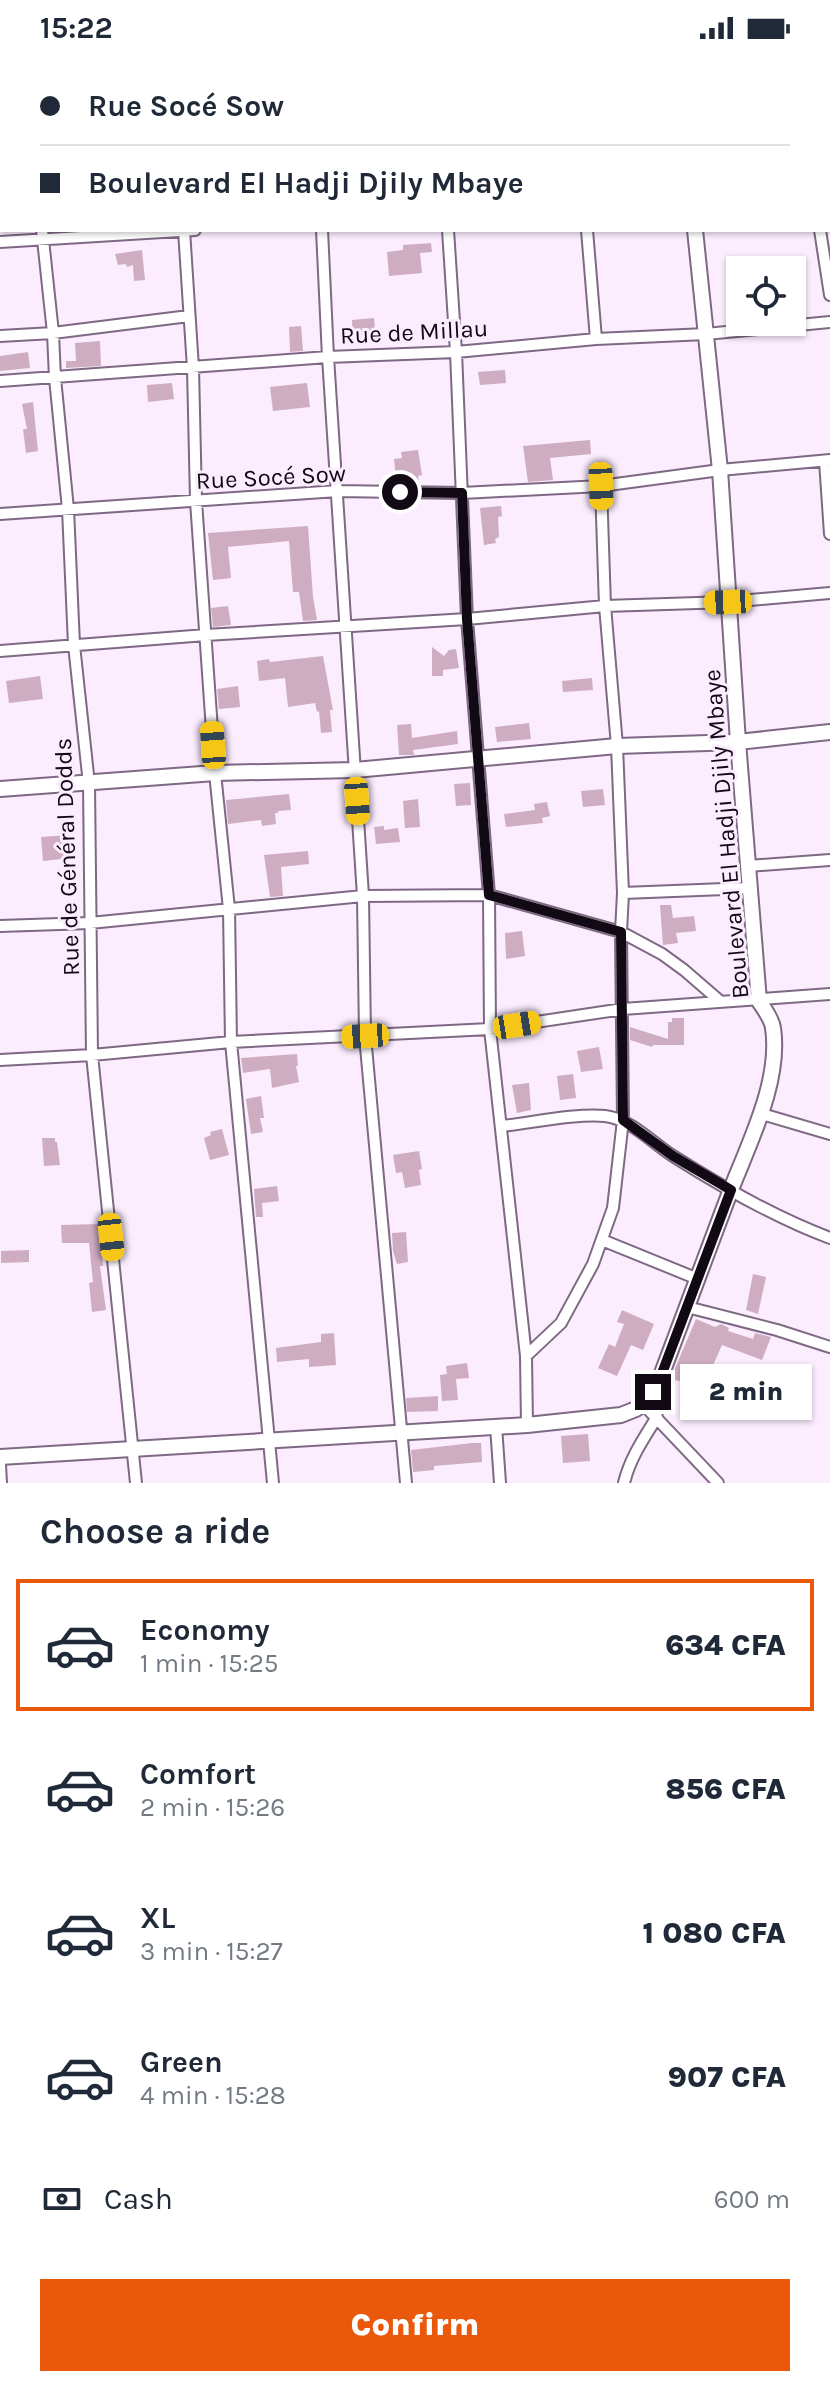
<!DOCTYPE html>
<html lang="en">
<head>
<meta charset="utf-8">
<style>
	:root { --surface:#fff; --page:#f2f2f3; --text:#1f2937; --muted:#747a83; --line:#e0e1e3; --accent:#ea580c }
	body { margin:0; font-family:Karla,sans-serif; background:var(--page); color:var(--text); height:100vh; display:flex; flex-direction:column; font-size:30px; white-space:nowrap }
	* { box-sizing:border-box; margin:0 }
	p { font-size:26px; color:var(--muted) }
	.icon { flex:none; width:44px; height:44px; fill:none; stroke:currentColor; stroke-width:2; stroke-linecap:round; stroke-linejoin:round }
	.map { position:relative; height:1427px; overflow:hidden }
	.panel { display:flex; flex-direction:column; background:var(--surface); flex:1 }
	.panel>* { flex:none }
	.hud { position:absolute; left:0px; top:0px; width:830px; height:176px; box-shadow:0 2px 6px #0004; display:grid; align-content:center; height:176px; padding:0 40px; background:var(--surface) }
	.fabs { position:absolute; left:726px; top:200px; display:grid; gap:16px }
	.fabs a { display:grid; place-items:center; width:80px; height:80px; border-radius:0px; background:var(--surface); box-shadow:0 2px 6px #0004; font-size:40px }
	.end { position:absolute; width:36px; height:36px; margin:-18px; border:10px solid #110913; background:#fff; box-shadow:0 0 0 4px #fff }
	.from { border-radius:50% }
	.bubble { position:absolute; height:56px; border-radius:0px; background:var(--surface); box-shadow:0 2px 6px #0004; font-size:26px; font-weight:800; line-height:56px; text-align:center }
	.car { position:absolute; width:24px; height:48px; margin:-24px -12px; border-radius:10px; box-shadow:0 0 6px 2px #0007; background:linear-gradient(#f5c518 24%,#345 0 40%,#f5c518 0 76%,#345 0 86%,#f5c518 0) }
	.hud b { display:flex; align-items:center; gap:28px; height:76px; font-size:30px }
	.hud b+b { border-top:2px solid var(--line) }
	.hud i { width:20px; height:20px; background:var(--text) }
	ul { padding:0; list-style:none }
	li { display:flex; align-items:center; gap:24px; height:132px; margin:0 16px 12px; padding:0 24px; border:4px solid transparent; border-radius:0px }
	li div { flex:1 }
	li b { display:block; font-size:30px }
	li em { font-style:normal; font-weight:800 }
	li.selected { border-color:var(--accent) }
	li>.icon { width:72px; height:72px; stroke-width:1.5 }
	h2 { padding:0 40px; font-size:36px; line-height:96px }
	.pay { display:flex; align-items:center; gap:20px; height:88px; padding:0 40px; font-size:30px }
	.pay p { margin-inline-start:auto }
	.button { display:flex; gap:16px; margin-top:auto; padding:16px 40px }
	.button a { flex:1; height:92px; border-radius:0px; background:var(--accent); color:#fff; font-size:32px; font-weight:800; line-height:92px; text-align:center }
	.status { display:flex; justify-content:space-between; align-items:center; height:56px; padding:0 40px; background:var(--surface); direction:ltr }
	.status svg { height:22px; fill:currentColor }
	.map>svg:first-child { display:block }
	.building { fill:#cfadc1 }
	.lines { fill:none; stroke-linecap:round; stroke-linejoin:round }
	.street-casing { stroke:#7e6883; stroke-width:14 }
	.secondary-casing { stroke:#7e6883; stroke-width:18 }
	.street { stroke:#fff; stroke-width:10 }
	.secondary { stroke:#fff; stroke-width:14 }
	.route { stroke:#110913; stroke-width:10 }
	.labels { text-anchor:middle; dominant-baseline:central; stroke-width:6; stroke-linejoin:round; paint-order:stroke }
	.street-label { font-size:24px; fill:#110913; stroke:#fbecfe }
</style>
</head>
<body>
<div class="status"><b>15:22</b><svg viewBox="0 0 49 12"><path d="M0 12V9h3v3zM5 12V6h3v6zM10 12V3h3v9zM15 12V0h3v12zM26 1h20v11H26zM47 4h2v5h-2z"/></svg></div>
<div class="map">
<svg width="830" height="1427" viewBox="0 0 830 1427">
	<rect width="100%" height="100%" fill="#fbecfe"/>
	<path class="building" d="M431,187L432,196L420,197L422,217L389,220L387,196L403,194V189Z
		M142,194L145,224L134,225L133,209L127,211L126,208L118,209L115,198Z
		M374,262L376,283L353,285L352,264Z
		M301,270L303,295L290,296L289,271Z
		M100,285L101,310L66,312V305H76L75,287Z
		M28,296L30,312L0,315V300Z
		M505,314L506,327L480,329L478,316Z
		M172,327L174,343L148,346L147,329Z
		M307,327L310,351L273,355L270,331Z
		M33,346L38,395L26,397L23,373H27L22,348Z
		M590,384L591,398L550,402L553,424L528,426L523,390Z
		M418,394L422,419L418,420L419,426L408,428L407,421L396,422L394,403L402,402L401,396Z
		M501,450L502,460L498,461L499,481L495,483L496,487L484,489L480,452Z
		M308,470L313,541L317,564L303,565L299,536H293L289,485L228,491L231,522L213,524L208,477Z
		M228,550L231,569L213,571L211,552Z
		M432,591L444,600L449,594L456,593L459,612L443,614V620H432Z
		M323,600L333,654H330L332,676L321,677L319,655L317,656L315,647L288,651L285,622L259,625L257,605L269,603L270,606Z
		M40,620L43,643L9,647L6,625Z
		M592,622L593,634L563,636L562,625Z
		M238,630L240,651L219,653L217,633Z
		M529,667L531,683L497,686L495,671Z
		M411,668L412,682L457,675L458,688L413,694L414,699H399L397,669Z
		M470,727L471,749L456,750L454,728Z
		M603,733L605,749L583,751L581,735Z
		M289,738L291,754L278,755V757H275L276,768L262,770L261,764L228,768L226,744Z
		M418,743L420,771L405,772L403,745Z
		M547,746L550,760L542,762L543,767L506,771L504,758L535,754L534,748Z
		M384,770V774L398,772L400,786L376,788L374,771Z
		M69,779L72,802L43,805L41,781Z
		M308,795L309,808L281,811L283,840L270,841L264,799Z
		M660,849H671L673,862L694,860L696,875L676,877L678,887L663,889Z
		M522,875L525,900L506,903L505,877Z
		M672,962H684V989H653L652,991L630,984V971L668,983V966H672Z
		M599,991L603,1013L581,1016L577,995Z
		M297,998L298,1010H296L299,1026L272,1032L270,1013L243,1017L241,1002Z
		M573,1018L576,1042L560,1044L557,1020Z
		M529,1027L531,1054L517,1057L512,1029Z
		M261,1040L264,1062H260L263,1076L251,1078L246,1043Z
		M222,1073L229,1099L210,1104L204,1082L211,1079L210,1076Z
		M42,1082H55V1086H57L60,1109L44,1110Z
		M419,1095L422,1113L419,1114L421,1129L405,1132L402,1116L396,1117L393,1099Z
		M277,1130L279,1145L262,1147L263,1161H256L254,1133Z
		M100,1168L103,1210H100L106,1254L92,1256L89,1227L93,1226L89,1187H62L61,1169Z
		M406,1176L408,1206L397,1208L393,1195L392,1177Z
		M29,1194V1206L1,1207V1195Z
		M753,1218L766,1221L758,1258L746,1254Z
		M622,1254L654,1268L643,1294L631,1289L617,1320L598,1312L609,1288L615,1291L624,1268L617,1266Z
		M696,1263L715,1271L721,1268L729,1272L728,1275L753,1283L755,1277L771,1281L762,1304L722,1289L707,1323L698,1318L695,1326L670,1324Z
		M334,1277L336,1309L309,1311V1303L277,1306L276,1292L321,1286V1278Z
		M467,1307L469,1322L456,1323L458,1344L442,1345L440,1319L447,1318L446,1310Z
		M438,1340V1355L407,1356L406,1342Z
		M588,1378L590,1405L563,1407L561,1380Z
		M472,1387H481L482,1406L434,1410V1414L413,1416L411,1394Z"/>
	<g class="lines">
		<g class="street-casing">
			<path id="street" d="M26,0L27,2
				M174,0L175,2
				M309,0V2
				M438,0V2
				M804,0V2
				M457,2L483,0
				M0,33L2,32
				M828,129H830
				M42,174L53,277L55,322L68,453L74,589L89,728L92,999L136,1427
				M184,174L193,312L196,445L215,717L229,853L231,986L273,1427
				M322,174L328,301L363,840L365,980L406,1427
				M448,174L456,296L467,563L489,839L490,973L526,1300L527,1369
				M587,174L596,283
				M820,174L830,239
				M0,186L195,174
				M0,280L53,277L189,260
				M0,325L328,301L456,296L596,283L706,278L830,266
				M825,405L830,478
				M0,458L338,435L462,437L601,430L720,414L830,404
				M0,595L206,579L467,563L605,550L728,546L830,537
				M748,810L830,804
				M623,837L750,832
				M0,870L90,867L363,840L489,839L621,876L662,898L684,914L721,946
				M0,1004L92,999L231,986L490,973L623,953L830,938
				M762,1058L830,1078
				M502,1070C530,1067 578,1057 605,1060C631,1063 651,1086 673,1100C722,1131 776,1162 830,1182
				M602,1184L698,1223
				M687,1251L777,1274L830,1291
				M526,1300L561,1267L593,1208L613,1152L623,1064L621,876L623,837L617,690L605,550L601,430
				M643,1348L718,1427
				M496,1370L500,1427
				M0,1409L1,1427
				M624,1427C630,1402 644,1382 657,1361"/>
		</g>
		<g class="secondary-casing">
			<path id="secondary" d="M676,0L677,2
				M0,733L215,717L355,714L617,690L738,686L830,676
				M0,1401L527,1369L621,1359L636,1353L643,1348L653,1336L661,1320C684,1259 707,1197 730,1136C749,1087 781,1025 773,972C772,963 764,953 759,945L738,686L720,414L695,174"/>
		</g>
		<use href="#street" class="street"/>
		<use href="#secondary" class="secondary"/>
	</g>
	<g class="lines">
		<path class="route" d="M400,436L462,437L467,563L489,839L621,876L623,1064L673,1100L731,1134L661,1320L653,1336"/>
	</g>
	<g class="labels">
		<g class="street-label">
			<text transform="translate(414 276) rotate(-3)">Rue de Millau</text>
			<text transform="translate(271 421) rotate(-3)">Rue Socé Sow</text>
			<text transform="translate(726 778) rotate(-95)">Boulevard El Hadji Djily Mbaye</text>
			<text transform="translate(67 801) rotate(-92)">Rue de Général Dodds</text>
		</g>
	</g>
</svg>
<div class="fabs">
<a><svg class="icon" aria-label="locate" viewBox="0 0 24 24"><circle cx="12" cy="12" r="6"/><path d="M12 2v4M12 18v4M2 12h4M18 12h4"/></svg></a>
</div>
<i class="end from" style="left:400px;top:436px"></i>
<i class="end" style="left:653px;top:1336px"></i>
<div class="bubble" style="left:680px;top:1308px;width:132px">2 min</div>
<i class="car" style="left:601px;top:430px;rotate:178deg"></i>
<i class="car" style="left:728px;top:546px;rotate:268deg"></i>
<i class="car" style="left:213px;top:689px;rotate:356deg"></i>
<i class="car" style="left:357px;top:745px;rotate:176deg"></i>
<i class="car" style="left:517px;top:969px;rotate:81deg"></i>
<i class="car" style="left:365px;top:980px;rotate:267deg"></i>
<i class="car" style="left:111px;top:1181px;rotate:174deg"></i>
<div class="hud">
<b><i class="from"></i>Rue Socé Sow</b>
<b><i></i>Boulevard El Hadji Djily Mbaye</b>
</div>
</div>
<section class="panel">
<h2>Choose a ride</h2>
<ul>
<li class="selected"><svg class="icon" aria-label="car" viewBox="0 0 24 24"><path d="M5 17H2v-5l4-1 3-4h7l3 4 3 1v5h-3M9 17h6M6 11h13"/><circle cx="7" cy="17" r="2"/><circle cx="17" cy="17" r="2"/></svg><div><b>Economy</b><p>1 min · 15:25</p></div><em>634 CFA</em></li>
<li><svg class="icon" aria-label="car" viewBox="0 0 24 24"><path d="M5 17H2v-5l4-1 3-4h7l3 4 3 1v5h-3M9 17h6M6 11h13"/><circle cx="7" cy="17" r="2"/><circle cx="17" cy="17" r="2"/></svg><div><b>Comfort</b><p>2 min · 15:26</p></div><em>856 CFA</em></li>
<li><svg class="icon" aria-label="car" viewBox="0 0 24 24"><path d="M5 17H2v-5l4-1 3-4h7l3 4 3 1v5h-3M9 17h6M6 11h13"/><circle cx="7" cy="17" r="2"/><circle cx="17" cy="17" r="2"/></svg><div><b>XL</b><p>3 min · 15:27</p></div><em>1 080 CFA</em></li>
<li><svg class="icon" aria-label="car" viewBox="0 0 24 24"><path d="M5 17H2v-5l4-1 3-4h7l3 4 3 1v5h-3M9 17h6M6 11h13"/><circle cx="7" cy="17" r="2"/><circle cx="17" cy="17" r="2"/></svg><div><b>Green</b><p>4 min · 15:28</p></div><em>907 CFA</em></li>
</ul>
<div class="pay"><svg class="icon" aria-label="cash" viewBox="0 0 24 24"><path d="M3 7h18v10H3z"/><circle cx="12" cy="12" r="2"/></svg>Cash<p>600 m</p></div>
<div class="button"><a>Confirm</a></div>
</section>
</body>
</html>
